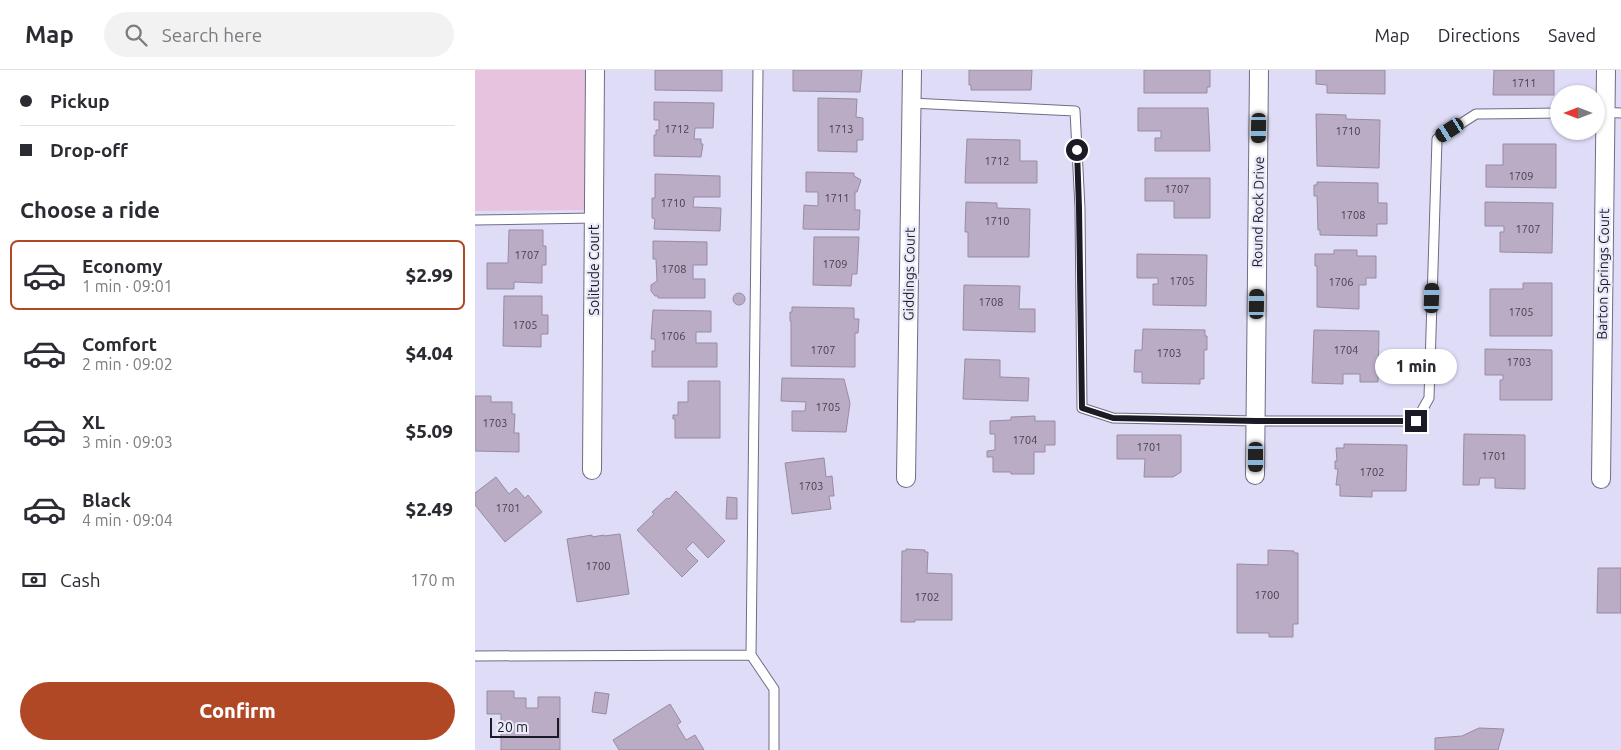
<!DOCTYPE html>
<html lang="en">
<head>
<meta charset="utf-8">
<style>
	:root { --surface:#fff; --page:#f2f2f3; --text:#2b2b33; --muted:#7c7c81; --line:#e1e1e2; --accent:#b04826 }
	body { margin:0; font-family:Ubuntu,sans-serif; background:var(--page); color:var(--text); height:100vh; display:flex; flex-direction:column; font-size:19px; white-space:nowrap }
	* { box-sizing:border-box; margin:0 }
	p { font-size:16px; color:var(--muted) }
	.icon { flex:none; width:28px; height:28px; fill:none; stroke:currentColor; stroke-width:2; stroke-linecap:round; stroke-linejoin:round }
	.map { position:relative; flex:1; overflow:hidden }
	.panel { display:flex; flex-direction:column; background:var(--surface); width:475px }
	.panel>* { flex:none }
	.guide { display:grid; align-content:center; height:110px; padding:0 20px; background:var(--surface) }
	.needle { width:32px; rotate:270deg }
	.buttons { position:absolute; left:1075px; top:15px; display:grid; gap:10px }
	.buttons a { display:grid; place-items:center; width:55px; height:55px; border-radius:50%; background:var(--surface); box-shadow:0 1px 4px #0004; font-size:25px }
	.scale { position:absolute; left:15px; bottom:12px; width:69px; box-sizing:border-box; padding-left:5px; border:2px solid #1c1b25; border-top:0; font-size:14px; line-height:18px; white-space:nowrap; color:#1c1b25; -webkit-text-stroke:4px #ebeafb; paint-order:stroke }
	.end { position:absolute; width:22px; height:22px; margin:-11px; border:6px solid #1c1b25; background:#fff; box-shadow:0 0 0 2px #fff }
	.from { border-radius:50% }
	.bubble { position:absolute; height:35px; border-radius:18px; background:var(--surface); box-shadow:0 1px 4px #0004; font-size:16px; font-weight:800; line-height:35px; text-align:center }
	.car { position:absolute; width:15px; height:30px; margin:-15px -8px; border-radius:6px; box-shadow:0 0 4px 1px #0007; background:linear-gradient(#222 24%,#8ab4d8 0 40%,#222 0 76%,#8ab4d8 0 86%,#222 0) }
	.guide b { display:flex; align-items:center; gap:18px; height:48px; font-size:19px }
	.guide b+b { border-top:1px solid var(--line) }
	.guide i { width:12px; height:12px; background:var(--text) }
	ul { padding:0; list-style:none }
	li { display:flex; align-items:center; gap:15px; height:70px; margin:0 10px 8px; padding:0 10px; border:2px solid transparent; border-radius:8px }
	li div { flex:1 }
	li b { display:block; font-size:19px }
	li em { font-style:normal; font-weight:800 }
	li.current { border-color:var(--accent) }
	li>.icon { width:45px; height:45px; stroke-width:1.5 }
	h2 { padding:0 20px; font-size:22px; line-height:60px }
	.pay { display:flex; align-items:center; gap:12px; height:55px; padding:0 20px; font-size:19px }
	.pay p { margin-inline-start:auto }
	.cta { display:flex; gap:10px; margin-top:auto; padding:10px 20px }
	.cta a { flex:1; height:58px; border-radius:30px; background:var(--accent); color:#fff; font-size:20px; font-weight:800; line-height:58px; text-align:center }
	header { display:flex; align-items:center; gap:30px; box-sizing:border-box; height:70px; padding:0 25px; background:var(--surface); border-bottom:1px solid var(--line) }
	header strong { font-size:24px }
	nav { display:flex; gap:28px; margin-inline-start:auto; font-size:18px }
	.search { width:350px; height:45px; background:var(--page); display:flex; align-items:center; gap:12px; box-sizing:border-box; padding:0 18px; border-radius:28px; color:var(--muted); font-size:19px }
	main { display:flex; flex:1; min-height:0 }
	.map>svg:first-child { display:block }
	.green { fill:#e7c3e0 }
	.building { fill:#baacc4; stroke:#988ba2 }
	.lines { fill:none; stroke-linecap:round; stroke-linejoin:round }
	.service-casing { stroke:#6f6d85; stroke-width:11 }
	.minor-casing { stroke:#6f6d85; stroke-width:20 }
	.service { stroke:#fff; stroke-width:9 }
	.minor { stroke:#fff; stroke-width:18 }
	.route { stroke:#1c1b25; stroke-width:6 }
	.labels { text-anchor:middle; dominant-baseline:central; stroke-width:4.5; stroke-linejoin:round; paint-order:stroke }
	.number-label { font-size:11px; fill:#443f4d }
	.street-label { font-size:14px; fill:#1c1b25; stroke:#ebeafb }
</style>
</head>
<body>
<header>
<strong>Map</strong>
<div class="search"><svg class="icon" aria-label="search" viewBox="0 0 24 24"><circle cx="10" cy="10" r="6"/><path d="M15 15l6 6"/></svg>Search here</div>
<nav><a>Map</a><a>Directions</a><a>Saved</a></nav>
</header>
<main>
<section class="panel">
<div class="guide">
<b><i class="from"></i>Pickup</b>
<b><i></i>Drop-off</b>
</div>
<h2>Choose a ride</h2>
<ul>
<li class="current"><svg class="icon" aria-label="car" viewBox="0 0 24 24"><path d="M5 17H2v-5l4-1 3-4h7l3 4 3 1v5h-3M9 17h6M6 11h13"/><circle cx="7" cy="17" r="2"/><circle cx="17" cy="17" r="2"/></svg><div><b>Economy</b><p>1 min · 09:01</p></div><em>$2.99</em></li>
<li><svg class="icon" aria-label="car" viewBox="0 0 24 24"><path d="M5 17H2v-5l4-1 3-4h7l3 4 3 1v5h-3M9 17h6M6 11h13"/><circle cx="7" cy="17" r="2"/><circle cx="17" cy="17" r="2"/></svg><div><b>Comfort</b><p>2 min · 09:02</p></div><em>$4.04</em></li>
<li><svg class="icon" aria-label="car" viewBox="0 0 24 24"><path d="M5 17H2v-5l4-1 3-4h7l3 4 3 1v5h-3M9 17h6M6 11h13"/><circle cx="7" cy="17" r="2"/><circle cx="17" cy="17" r="2"/></svg><div><b>XL</b><p>3 min · 09:03</p></div><em>$5.09</em></li>
<li><svg class="icon" aria-label="car" viewBox="0 0 24 24"><path d="M5 17H2v-5l4-1 3-4h7l3 4 3 1v5h-3M9 17h6M6 11h13"/><circle cx="7" cy="17" r="2"/><circle cx="17" cy="17" r="2"/></svg><div><b>Black</b><p>4 min · 09:04</p></div><em>$2.49</em></li>
</ul>
<div class="pay"><svg class="icon" aria-label="cash" viewBox="0 0 24 24"><path d="M3 7h18v10H3z"/><circle cx="12" cy="12" r="2"/></svg>Cash<p>170 m</p></div>
<div class="cta"><a>Confirm</a></div>
</section>
<div class="map">
<svg width="1146" height="680" viewBox="0 0 1146 680">
	<rect width="100%" height="100%" fill="#dedcf7"/>
	<path class="green" d="M0,0H113V140L0,141Z"/>
	<path class="building" d="M180,0H247V21L180,20Z
		M318,0H387L385,22L318,21Z
		M494,0H557L556,20H496V15H494Z
		M669,0H735V17H732V23H669Z
		M841,0H910V24L852,23V15L841,14Z
		M1019,0H1079V25H1018Z
		M343,28L382,29L381,47L388,48V70H382V82L343,81Z
		M179,32L239,33L238,58H220L219,69H226V74H228L226,87L179,86V65H181V60H184V50H179Z
		M663,38H733L735,81H680V68H686V61H663Z
		M841,44L871,45V49L905,50L904,98L842,96Z
		M492,69L545,70V91H562V113H490Z
		M1028,74H1081V118L1011,117V95H1028Z
		M331,102L379,103V106L386,110L382,122H380V140H385L384,160L328,159L329,135L343,136V122H331Z
		M180,104L245,106V127H219L218,137L246,138L245,161L179,159L180,149L177,148V128H180Z
		M670,108H735V148H699V131H670Z
		M842,112L903,113V133H912V154H902V166L845,165V160H843L842,126H839V115H842Z
		M491,132L522,133V138L555,139L554,187H493V162H490Z
		M1010,132L1078,133L1077,183L1025,182V162H1029V156H1010Z
		M34,160H68V176H71V195H67V213L39,212V219H12V193H33Z
		M339,167H384L382,204H377L376,216L338,215Z
		M178,171L232,172V195H218V209H230V228H183V226H180L176,221V215L182,211L181,189H178Z
		M859,180H882V186H901V208H891V215H884V239L842,237V196H840V184H859Z
		M662,184L732,185L731,236L678,235V214H683V208H662Z
		M1048,213H1077V266H1015V219H1048Z
		M489,215L545,216L544,239H560V262L488,260Z
		M258 229a6 6 0 1 1 12 0a6 6 0 1 1-12 0Z
		M29,226H67V245H73V264H66V277L28,276Z
		M317,237L379,238V249H384L383,263H380V297L316,296V251H315V242H317Z
		M178,240L236,241V262H221V273H242V297H177V281H180V269H176Z
		M668,259L730,260V266H732V280H729V309H725V314L667,313V302H659L660,280H667Z
		M839,260L904,261L903,312H885V304H868V314L837,313Z
		M1010,279L1077,280V330H1025V310H1028V305H1010Z
		M490,289L525,290V307L554,308L553,331L488,329Z
		M307,308L369,309L375,333L371,362L317,361V341H330L331,332L306,331Z
		M213,311H245V368H200V349H198V345H203V332H213Z
		M0,326H16V332H37V344H40L39,363H44V382L0,381Z
		M560,346V351H580V375H570V382H559V404H536V402H518V387H512V381L520,380V364H515V351L536,350V347Z
		M989,364L1050,365V419L1020,418V408H1005L1004,415H988Z
		M642,365H706V402L698,407H669L670,389H642Z
		M869,374L932,375L931,421H897V427L865,426V415H861L863,399H860V391H862L861,378H869Z
		M349,388L351,407L357,406L359,426H354L356,439L317,444L310,393Z
		M21,407L34,424L41,418L50,428L53,425L67,442L30,472L0,435V423Z
		M201,421L250,471L233,488L218,472L211,479L223,491L207,507L162,460L179,444L177,442L192,428L194,429Z
		M252,427L262,428V449H251Z
		M145,464L154,524L102,532L92,469L117,465V467L129,465V466Z
		M431,479L450,480V482H453L452,503L477,504V550H440V552H426L427,481H431Z
		M793,480L819,481V483H823V554H818V567H794V563H762V494L793,495Z
		M1123,498H1146V543H1122Z
		M12,621H39V628H51V638H63V627H85V680H26V644H12Z
		M120,622L134,624L131,644L117,642Z
		M195,634L206,652L202,655L211,670L220,665L229,680H144L138,670Z
		M1004,658L1029,659L1023,680H960V668L987,666Z"/>
	<g class="lines">
		<g class="service-casing">
			<path id="service" d="M283,0L276,585L299,619V680
				M436,33L600,41L605,138L607,338L638,348L781,351H941L954,328L962,69L1001,44L1084,43
				M1121,42L1146,43
				M0,150L119,148
				M0,586L276,585"/>
		</g>
		<g class="minor-casing">
			<path id="minor" d="M117,400L120,0
				M780,405L784,0
				M431,408L437,0
				M1126,409L1131,0"/>
		</g>
		<use href="#service" class="service"/>
		<use href="#minor" class="minor"/>
	</g>
	<g class="lines">
		<path class="route" d="M602,80L604,138L607,338L638,348L781,351H941"/>
	</g>
	<g class="labels">
		<g class="number-label">
			<text x="1049" y="13">1711</text>
			<text x="202" y="59">1712</text>
			<text x="366" y="59">1713</text>
			<text x="873" y="61">1710</text>
			<text x="522" y="91">1712</text>
			<text x="1046" y="106">1709</text>
			<text x="702" y="119">1707</text>
			<text x="362" y="128">1711</text>
			<text x="198" y="133">1710</text>
			<text x="878" y="145">1708</text>
			<text x="522" y="151">1710</text>
			<text x="1053" y="159">1707</text>
			<text x="52" y="185">1707</text>
			<text x="360" y="194">1709</text>
			<text x="199" y="199">1708</text>
			<text x="707" y="211">1705</text>
			<text x="866" y="212">1706</text>
			<text x="516" y="232">1708</text>
			<text x="1046" y="242">1705</text>
			<text x="50" y="255">1705</text>
			<text x="198" y="266">1706</text>
			<text x="348" y="280">1707</text>
			<text x="871" y="280">1704</text>
			<text x="694" y="283">1703</text>
			<text x="1044" y="292">1703</text>
			<text x="353" y="337">1705</text>
			<text x="20" y="353">1703</text>
			<text x="550" y="370">1704</text>
			<text x="674" y="377">1701</text>
			<text x="1019" y="386">1701</text>
			<text x="897" y="402">1702</text>
			<text x="336" y="416">1703</text>
			<text x="33" y="438">1701</text>
			<text x="123" y="496">1700</text>
			<text x="792" y="525">1700</text>
			<text x="452" y="527">1702</text>
		</g>
		<g class="street-label">
			<text transform="translate(783 142) rotate(-89)">Round Rock Drive</text>
			<text transform="translate(119 200) rotate(-90)">Solitude Court</text>
			<text transform="translate(434 204) rotate(-89)">Giddings Court</text>
			<text transform="translate(1128 204) rotate(-89)">Barton Springs Court</text>
		</g>
	</g>
</svg>
<div class="buttons">
<a><svg class="needle" viewBox="-14 -14 28 28"><path d="M0-13l5 13h-10z" fill="#e53935"/><path d="M0 13l5-13h-10z" fill="#7c7c81"/></svg></a>
</div>
<div class="scale">20 m</div>
<i class="end from" style="left:602px;top:80px"></i>
<i class="end" style="left:941px;top:351px"></i>
<div class="bubble" style="left:900px;top:279px;width:82px">1 min</div>
<i class="car" style="left:784px;top:58px;rotate:181deg"></i>
<i class="car" style="left:975px;top:60px;rotate:237deg"></i>
<i class="car" style="left:957px;top:228px;rotate:2deg"></i>
<i class="car" style="left:782px;top:234px;rotate:1deg"></i>
<i class="car" style="left:781px;top:387px;rotate:180deg"></i>
</div>
</main>
</body>
</html>
